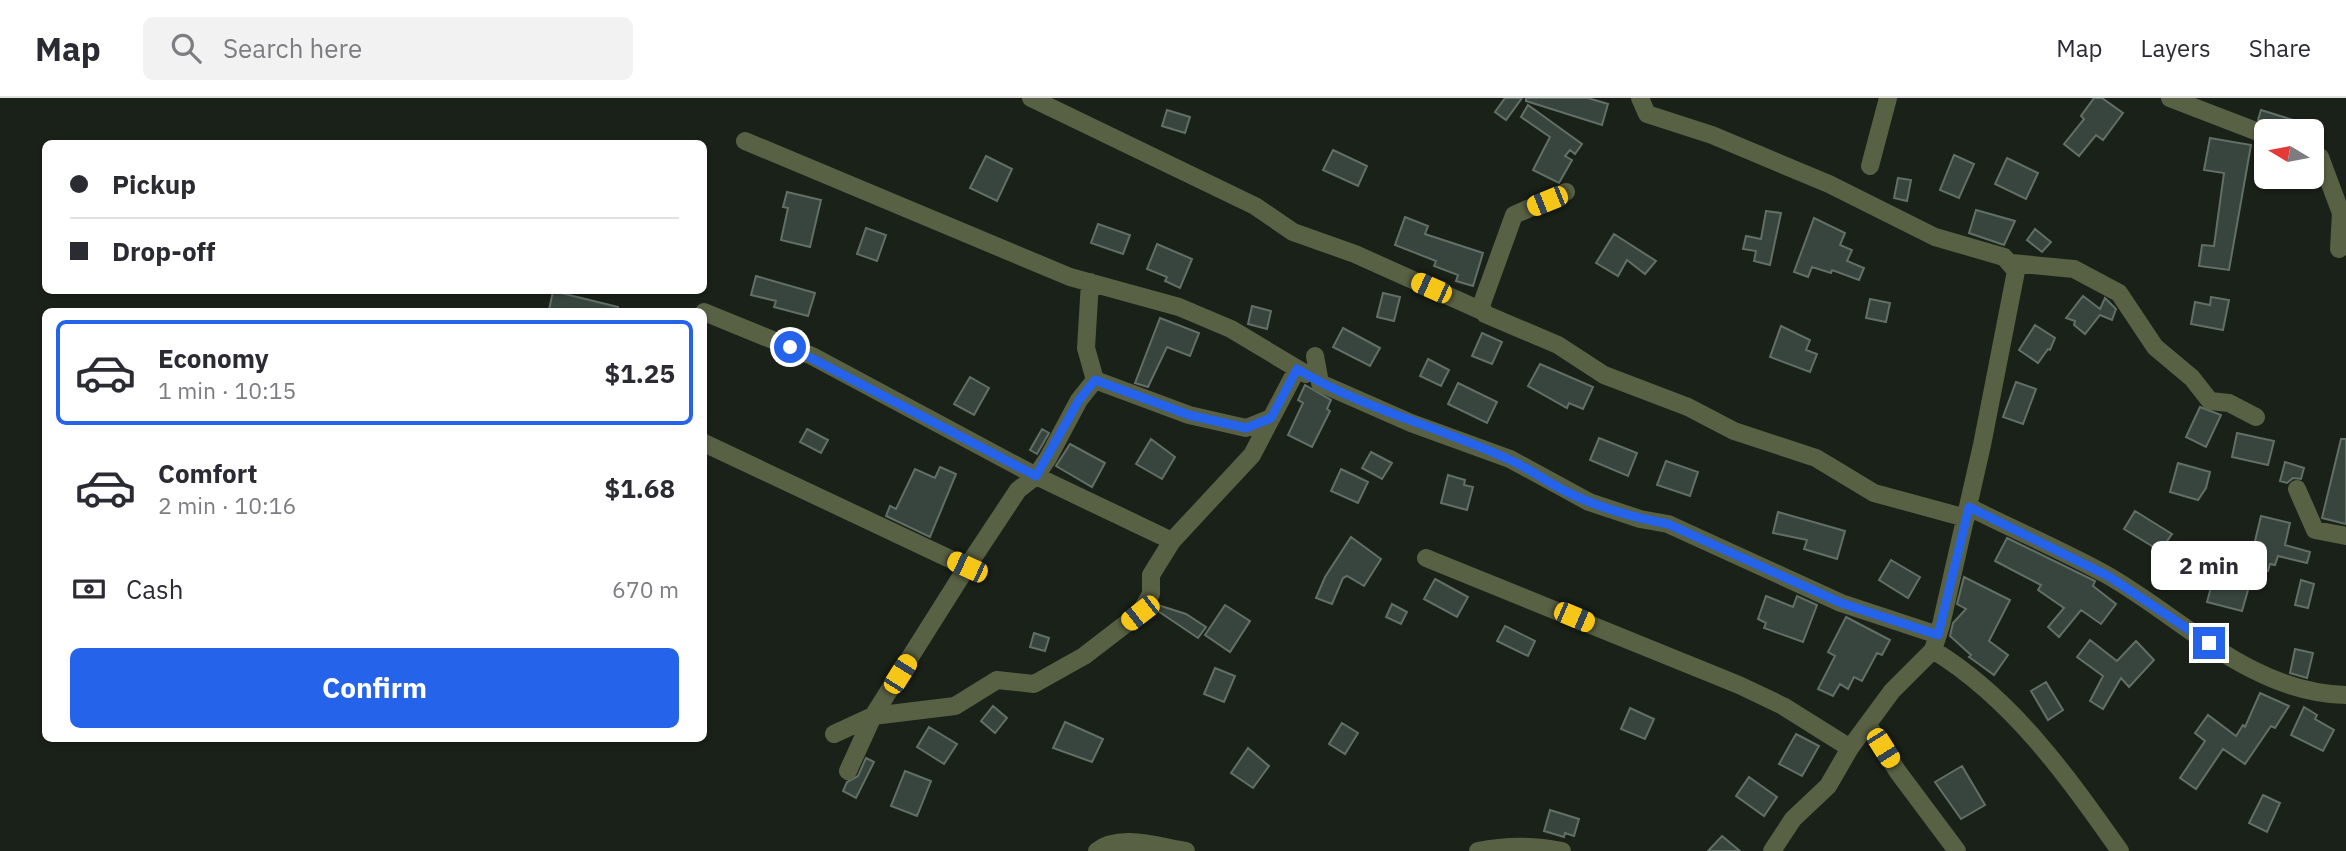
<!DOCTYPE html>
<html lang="en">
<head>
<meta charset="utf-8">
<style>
	:root { --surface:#fff; --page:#f2f2f3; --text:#2b2b33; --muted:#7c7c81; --line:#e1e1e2; --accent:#2563eb }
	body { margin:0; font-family:"IBM Plex Sans",sans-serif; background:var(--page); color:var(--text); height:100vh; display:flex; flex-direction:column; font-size:26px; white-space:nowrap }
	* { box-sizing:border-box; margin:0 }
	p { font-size:23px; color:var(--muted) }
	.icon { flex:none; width:38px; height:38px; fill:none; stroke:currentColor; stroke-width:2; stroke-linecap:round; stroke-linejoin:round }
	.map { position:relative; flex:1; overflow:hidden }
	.panel { position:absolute; left:42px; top:210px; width:665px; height:434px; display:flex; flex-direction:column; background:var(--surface); border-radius:10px; box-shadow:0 2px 5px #0004 }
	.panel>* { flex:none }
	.guide { position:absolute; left:42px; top:42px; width:665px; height:154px; border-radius:10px; box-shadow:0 2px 5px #0004; display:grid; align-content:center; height:154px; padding:0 28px; background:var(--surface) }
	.needle { width:46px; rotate:280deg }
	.controls { position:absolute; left:2254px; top:21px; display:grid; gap:14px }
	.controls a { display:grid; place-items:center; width:70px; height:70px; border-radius:10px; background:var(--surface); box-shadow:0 2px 5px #0004; font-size:35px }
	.end { position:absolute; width:32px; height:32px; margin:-16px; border:9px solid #2563eb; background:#fff; box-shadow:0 0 0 4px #fff }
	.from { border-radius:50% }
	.bubble { position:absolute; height:49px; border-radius:10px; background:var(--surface); box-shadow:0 2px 5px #0004; font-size:23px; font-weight:800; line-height:49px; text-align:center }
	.car { position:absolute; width:21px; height:42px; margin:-21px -10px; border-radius:9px; box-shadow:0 0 5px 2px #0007; background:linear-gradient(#f5c518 24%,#345 0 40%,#f5c518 0 76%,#345 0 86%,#f5c518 0) }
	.guide b { display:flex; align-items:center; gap:24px; height:66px; font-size:26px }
	.guide b+b { border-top:2px solid var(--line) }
	.guide i { width:18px; height:18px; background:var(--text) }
	ul { padding:12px 0 0; list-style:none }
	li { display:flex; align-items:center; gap:21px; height:105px; margin:0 14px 10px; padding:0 14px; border:4px solid transparent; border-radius:10px }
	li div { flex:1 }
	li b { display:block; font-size:26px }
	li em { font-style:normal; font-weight:800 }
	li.on { border-color:var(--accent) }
	li>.icon { width:63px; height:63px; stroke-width:1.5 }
	.pay { display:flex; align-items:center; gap:18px; height:77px; padding:0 28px; font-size:26px }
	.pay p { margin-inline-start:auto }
	.action { display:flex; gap:14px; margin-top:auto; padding:14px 28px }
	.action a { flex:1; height:80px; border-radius:10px; background:var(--accent); color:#fff; font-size:28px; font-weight:800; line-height:80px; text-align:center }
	header { display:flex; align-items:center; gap:42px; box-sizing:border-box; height:98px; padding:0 35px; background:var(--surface); border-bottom:2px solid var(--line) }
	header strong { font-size:33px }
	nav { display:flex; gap:38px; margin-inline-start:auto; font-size:24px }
	.search { width:490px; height:63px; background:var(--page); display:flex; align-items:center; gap:18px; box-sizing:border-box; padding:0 24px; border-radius:10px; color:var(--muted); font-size:26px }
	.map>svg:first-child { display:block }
	.building { fill:#38453e; stroke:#626f67; stroke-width:2 }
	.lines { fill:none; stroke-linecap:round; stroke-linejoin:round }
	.minor { stroke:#596144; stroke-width:18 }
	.route { stroke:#2563eb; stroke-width:9 }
</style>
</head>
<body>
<header>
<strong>Map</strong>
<div class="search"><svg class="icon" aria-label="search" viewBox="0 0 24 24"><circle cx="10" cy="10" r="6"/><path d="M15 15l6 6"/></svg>Search here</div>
<nav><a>Map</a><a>Layers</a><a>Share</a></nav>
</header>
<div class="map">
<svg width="2346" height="753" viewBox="0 0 2346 753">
	<rect width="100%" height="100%" fill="#1a2118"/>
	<path class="building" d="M1505,0H1522L1506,22L1495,14Z
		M1526,0H1588L1608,6L1602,27L1526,3Z
		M2094,0H2102L2123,15L2103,42L2096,37L2079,58L2064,46L2084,21L2081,18Z
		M1528,7L1582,46L1575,56L1570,52L1565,58L1572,62L1559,85L1533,72L1550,39L1521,19Z
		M1167,12L1190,19L1185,35L1162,28Z
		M2261,12L2319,30V33H2276L2271,27L2258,22Z
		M2210,40L2251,47L2229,172L2199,168L2202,147L2214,148L2224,75L2204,72Z
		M1333,52L1367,68L1358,88L1323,72Z
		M1954,57L1974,66L1959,100L1940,92Z
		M986,58L1012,71L997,103L970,90Z
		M2007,60L2038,75L2026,101L1995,86Z
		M1898,80L1911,82L1907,103L1894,100Z
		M787,94L821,102L810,149L781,142L788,110L783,109Z
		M1976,112L2015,123L2004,147L1969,135Z
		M1766,113L1781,115L1770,167L1754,163L1756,153L1743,151L1746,138L1761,141Z
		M1405,119L1428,128L1425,136L1483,155L1473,188L1456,183L1458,177L1434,168L1436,163L1395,147Z
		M1814,120L1845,135L1840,147L1852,152L1847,163L1864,170L1859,182L1832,172L1831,175L1812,169L1808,179L1794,174Z
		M1098,126L1130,137L1123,156L1091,145Z
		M866,130L886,137L877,163L857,156Z
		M2035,131L2051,144L2042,154L2027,142Z
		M1614,136L1656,163L1645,176L1627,162L1618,178L1596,165Z
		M1157,146L1192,161L1180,190L1165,183L1167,179L1147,171Z
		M756,178L815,195L808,218L774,209L776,203L751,197Z
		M553,193L618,209L617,214L549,212Z
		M1383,195L1400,199L1394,223L1377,219Z
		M2083,198L2100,211L2105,200L2116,211L2112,222L2100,217L2085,236L2074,227L2075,223L2066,220Z
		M2211,199L2229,202L2223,232L2191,226L2195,204L2210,207Z
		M1870,201L1890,205L1886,224L1866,220Z
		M1252,208L1271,213L1267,231L1248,226Z
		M1160,220L1199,235L1190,258L1167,249L1148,289L1135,285Z
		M2035,227L2055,240L2050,252L2048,251L2038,265L2019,252Z
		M1781,228L1810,242L1806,252L1817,256L1810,274L1770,259Z
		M1343,230L1380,250L1370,268L1333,249Z
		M1482,235L1502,244L1492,266L1472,258Z
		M1428,261L1449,272L1441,288L1420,278Z
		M1540,266L1593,289L1583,311L1569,305L1567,310L1528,288Z
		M970,279L989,290L974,317L954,306Z
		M2016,284L2036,291L2023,326L2003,319Z
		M1458,285L1497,304L1487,325L1448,306Z
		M1305,287L1331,302L1327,311L1330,313L1312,349L1288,337L1303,305L1298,302Z
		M2200,309L2221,317L2206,349L2186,339Z
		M807,331L828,342L821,355L800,344Z
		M1042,331L1049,335L1037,356L1030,352Z
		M2237,335L2274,343L2268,367L2232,359Z
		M1599,340L1637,355L1628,378L1590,362Z
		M1151,341L1175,359L1162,381L1136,366Z
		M2341,341H2346V426L2322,420Z
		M1070,346L1105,365L1092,389L1056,368Z
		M1371,354L1392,365L1382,381L1362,370Z
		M1666,363L1698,374L1690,398L1657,387Z
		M2285,364L2304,370L2301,381L2293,380L2287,385L2280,383Z
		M2178,365L2210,374L2206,390L2198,402L2170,394Z
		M940,369L956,376L930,439L886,418L890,408L896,411L915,371L935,380Z
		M1341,371L1368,384L1358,405L1331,393Z
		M1448,377L1465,382L1464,387L1473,389L1467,412L1441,405Z
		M2135,413L2172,436L2160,453L2124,431Z
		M1778,414L1845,433L1837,461L1804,451L1807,442L1773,435Z
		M2261,418L2290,425L2285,447L2310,454L2307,465L2278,458L2275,467L2270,466L2268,473L2249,468Z
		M1351,439L1381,461L1364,488L1347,478L1343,480L1332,506L1316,500L1325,479Z
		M2007,440L2095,483L2093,488L2116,506L2101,526L2081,512L2059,539L2048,529L2064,510L2038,492L2041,487L1995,463Z
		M1891,462L1920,479L1908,500L1879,482Z
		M2229,468L2253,475L2242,513L2207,504L2212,486L2223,489Z
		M1964,479L2010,502L1989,543L2008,557L1994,577L1969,559L1971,557L1950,538L1953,525L1966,511L1957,506Z
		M1435,481L1468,499L1457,519L1424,501Z
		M2301,482L2314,486L2308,510L2295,507Z
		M1766,498L1793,509L1797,498L1817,507L1803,544L1764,530L1766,525L1758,521Z
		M1392,506L1407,514L1401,526L1386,519Z
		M1158,507L1186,516L1206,529L1198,540L1155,511Z
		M1225,507L1250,523L1230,554L1205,537Z
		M1846,519L1890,542L1882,557L1877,555L1862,583L1854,579L1848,591L1840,586L1833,598L1818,591L1835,558L1828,554Z
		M1505,528L1535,543L1528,558L1497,543Z
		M1034,535L1049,540L1045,553L1030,549Z
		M2090,542L2117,563L2136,543L2154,562L2129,589L2121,580L2103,611L2090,603L2103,578L2077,559Z
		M2295,551L2313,555L2307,580L2290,575Z
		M1215,570L1235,578L1224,604L1204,596Z
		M2046,584L2063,612L2048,622L2031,593Z
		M2260,595L2289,608L2275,630L2271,628L2245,666L2223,651L2196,691L2180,680L2205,643L2195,635L2208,617L2236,638L2243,627L2245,629Z
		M993,608L1007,620L995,635L981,623Z
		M2304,609L2317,617L2315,621L2334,632L2323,653L2291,637Z
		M1630,610L1654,621L1645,641L1621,631Z
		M1065,624L1103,641L1092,664L1053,650Z
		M1342,625L1358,635L1345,656L1329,646Z
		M929,629L957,646L944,666L917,649Z
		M1796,636L1819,648L1802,678L1779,666Z
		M1248,650L1269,668L1253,690L1231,675Z
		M866,660L874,664L856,700L843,693L847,684L858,678Z
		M1962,668L1985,707L1961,721L1935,684Z
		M905,673L931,683L917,718L891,708Z
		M1749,679L1777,699L1764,718L1736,698Z
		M2263,697L2280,705L2267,734L2249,725Z
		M1550,712L1579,721L1574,738L1565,735L1564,739L1544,733Z
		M1722,738L1740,753H1708Z"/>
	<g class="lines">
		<path class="minor" d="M1031,0L1255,108L1293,134L1355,156L1482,213
			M1640,0L1647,16L1712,37L1829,86L1935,139L2004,159L2016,173L1982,347L1941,527L1933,552L1892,593L1850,650L1828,688L1793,721L1772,753
			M2170,0L2266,37
			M745,43L1070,179L1179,209L1231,231L1306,276
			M2312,55L2320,59L2341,115L2339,151
			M1870,68L1888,0
			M1566,94L1514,117L1481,208L1485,216L1558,247L1604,277L1688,309L1734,333L1816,360L1874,395L1966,420
			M2012,165L2074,171L2119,195L2155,249L2192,280L2210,303L2229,305L2256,319
			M1090,184L1086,250L1095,282
			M704,214L812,258L1036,378L1172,443L1252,357L1297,271
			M1315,258L1320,285L1411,325L1510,361L1589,404L1640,421L1668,426L1841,505L1938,537
			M704,345L967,469
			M2297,391L2315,432L2346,438
			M1969,409C2014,432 2062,452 2107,477C2184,521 2251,595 2346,597
			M1426,460L1739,587L1783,608L1850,650
			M1933,552C2013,601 2067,678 2120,753
			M1868,627L1898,674L1957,753
			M834,636L873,618L955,608L997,582L1034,586L1084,558L1140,515L1151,496V477L1172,443
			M848,673L873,618L967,469L1018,392L1036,378L1048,360L1079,302L1095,282L1189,317L1246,330L1271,320
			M1097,753C1120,735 1159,749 1186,753
			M1478,753C1507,747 1533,747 1562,753"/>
	</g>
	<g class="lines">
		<path class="route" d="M790,249L1036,378L1079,302L1095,282L1189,317L1246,330L1271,320L1297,271C1365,312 1440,329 1510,362C1528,370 1544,382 1561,391C1595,409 1631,419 1668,426L1841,505L1938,537L1969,409L2108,478L2209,545"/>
	</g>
</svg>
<div class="controls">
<a><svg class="needle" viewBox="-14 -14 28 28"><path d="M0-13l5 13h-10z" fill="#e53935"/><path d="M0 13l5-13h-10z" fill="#7c7c81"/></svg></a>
</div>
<i class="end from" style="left:790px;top:249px"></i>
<i class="end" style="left:2209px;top:545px"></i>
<div class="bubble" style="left:2151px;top:443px;width:116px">2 min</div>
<i class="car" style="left:1547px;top:103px;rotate:248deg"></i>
<i class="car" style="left:1431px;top:190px;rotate:294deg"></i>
<i class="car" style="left:967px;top:469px;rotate:295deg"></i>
<i class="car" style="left:1140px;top:515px;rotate:232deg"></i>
<i class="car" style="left:1574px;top:519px;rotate:113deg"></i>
<i class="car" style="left:900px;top:576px;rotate:32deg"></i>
<i class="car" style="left:1883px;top:650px;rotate:148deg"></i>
<div class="guide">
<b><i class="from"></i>Pickup</b>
<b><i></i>Drop-off</b>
</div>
<section class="panel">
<ul>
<li class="on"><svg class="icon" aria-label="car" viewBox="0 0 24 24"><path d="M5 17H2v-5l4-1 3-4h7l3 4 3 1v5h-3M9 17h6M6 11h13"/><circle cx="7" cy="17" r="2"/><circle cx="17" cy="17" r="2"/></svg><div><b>Economy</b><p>1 min · 10:15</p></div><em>$1.25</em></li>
<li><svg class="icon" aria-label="car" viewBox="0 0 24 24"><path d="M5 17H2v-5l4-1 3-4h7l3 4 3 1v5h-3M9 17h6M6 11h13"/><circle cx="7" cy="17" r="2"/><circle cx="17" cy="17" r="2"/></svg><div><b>Comfort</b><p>2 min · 10:16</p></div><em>$1.68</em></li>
</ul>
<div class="pay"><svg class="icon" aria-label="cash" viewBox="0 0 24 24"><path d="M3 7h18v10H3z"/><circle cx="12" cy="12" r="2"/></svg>Cash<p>670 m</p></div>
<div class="action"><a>Confirm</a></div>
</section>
</div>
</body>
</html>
